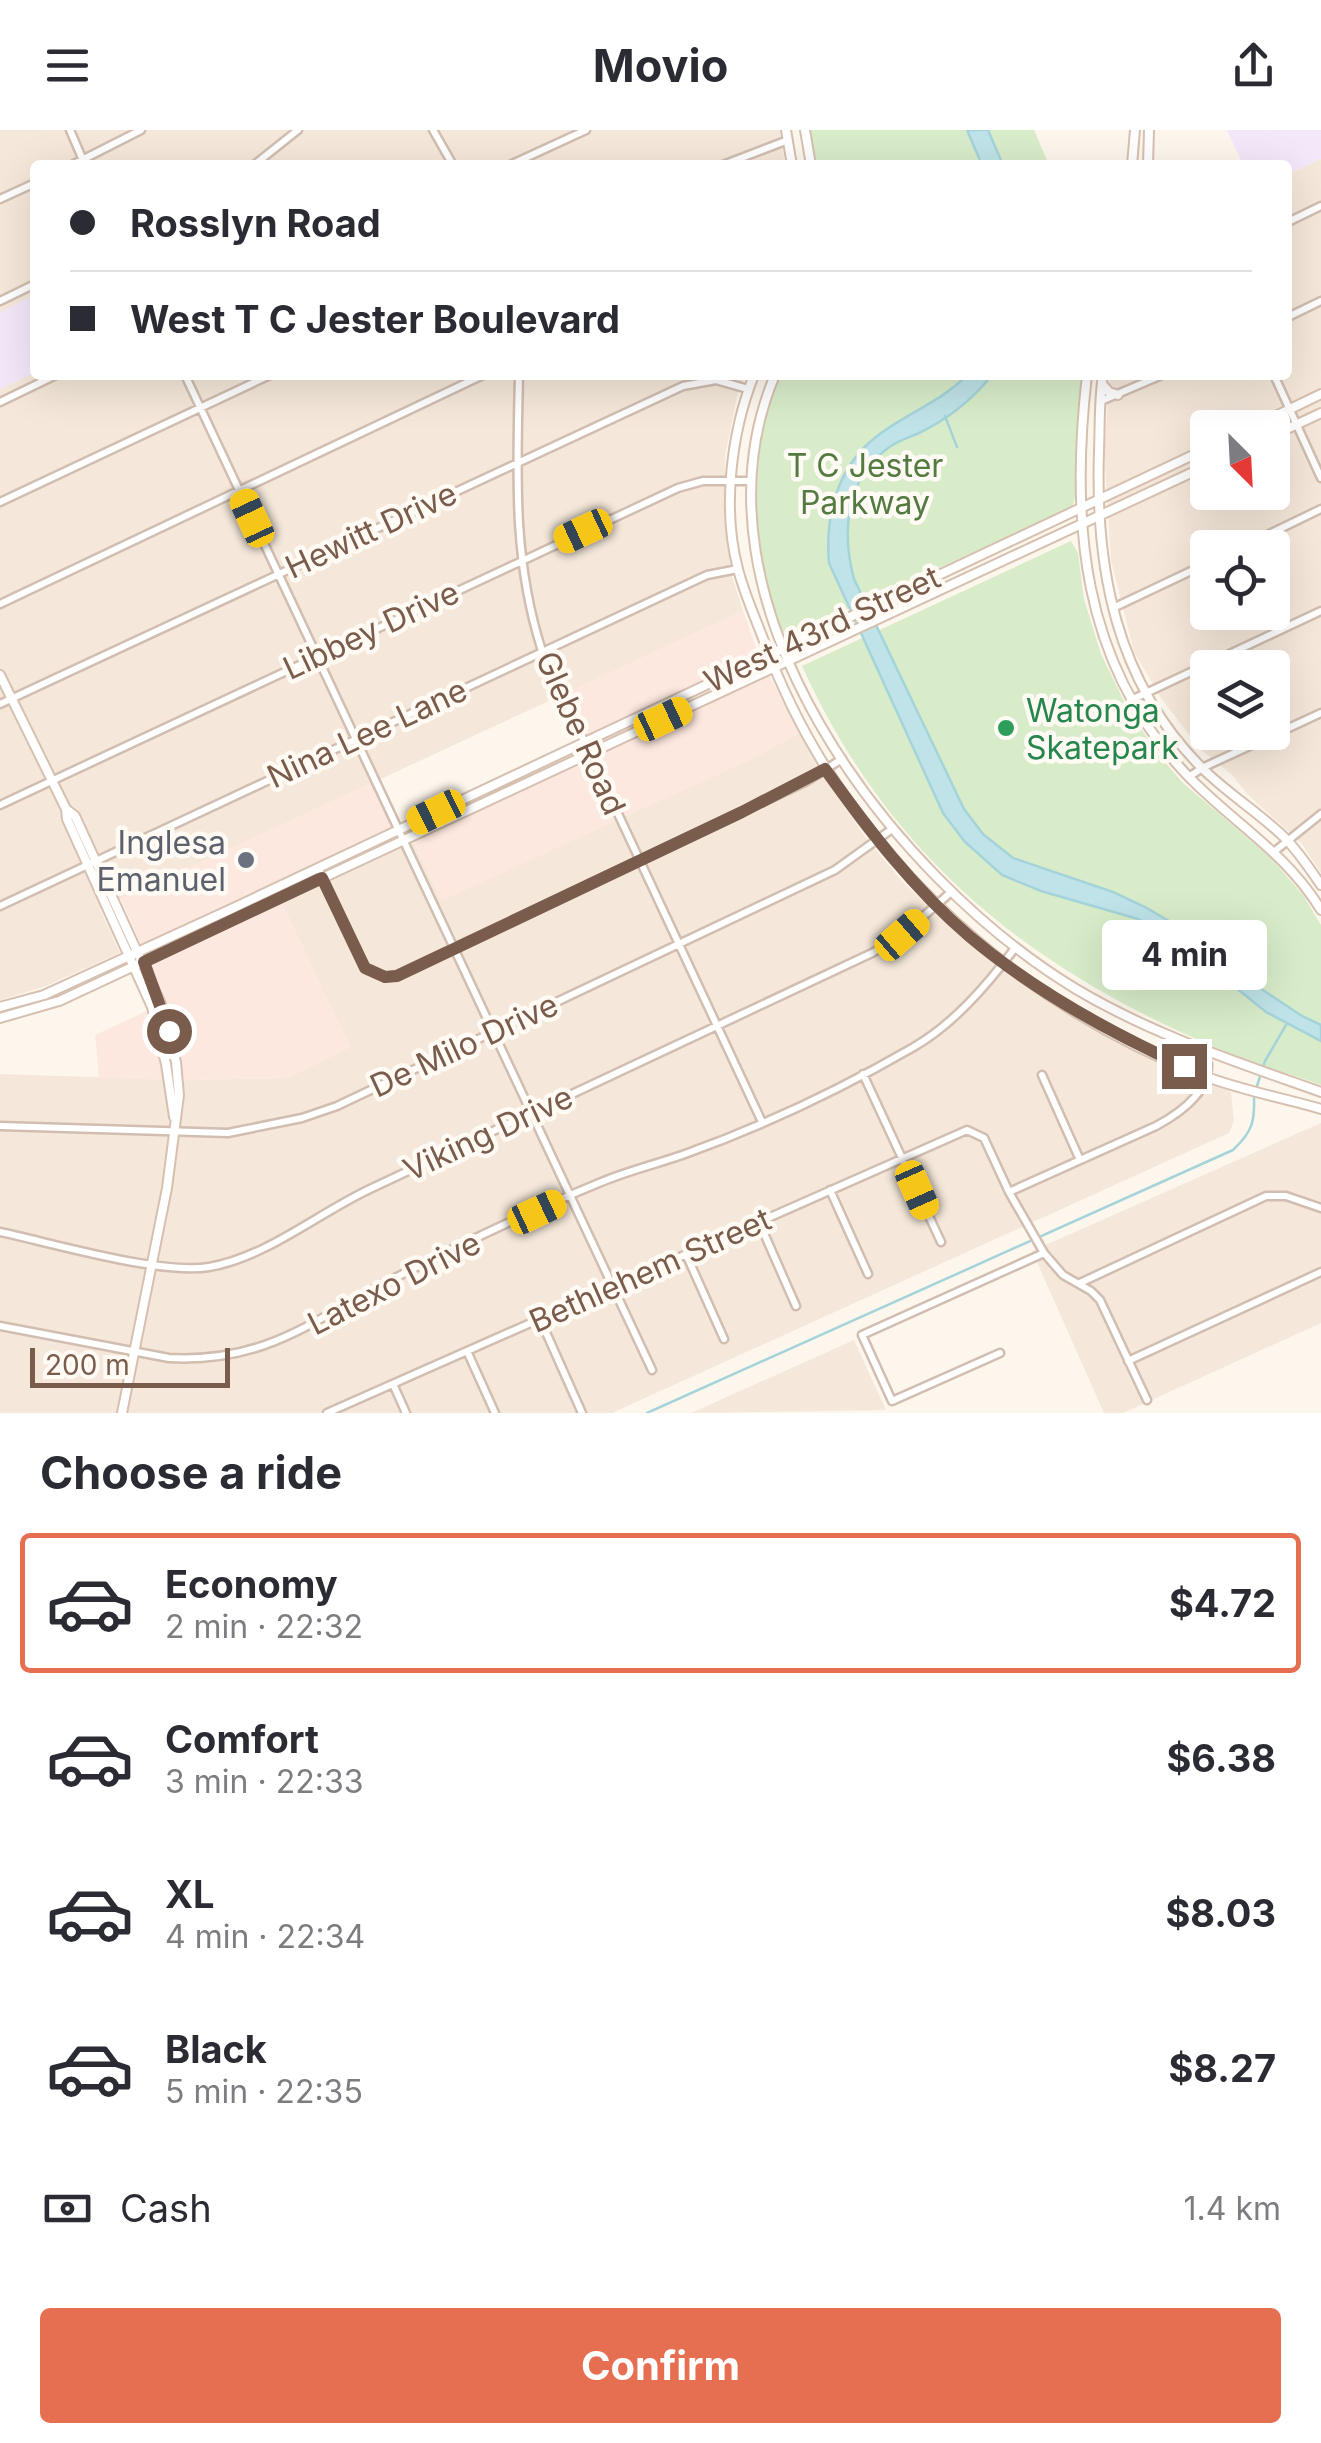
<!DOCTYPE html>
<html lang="en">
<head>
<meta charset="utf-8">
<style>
	:root { --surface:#fff; --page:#f2f2f3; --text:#2b2b33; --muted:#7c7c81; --line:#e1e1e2; --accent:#e76f51 }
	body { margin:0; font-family:Inter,sans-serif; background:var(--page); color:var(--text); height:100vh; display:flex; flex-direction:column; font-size:38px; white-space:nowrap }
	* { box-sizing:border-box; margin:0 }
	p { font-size:32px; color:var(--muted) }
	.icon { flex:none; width:55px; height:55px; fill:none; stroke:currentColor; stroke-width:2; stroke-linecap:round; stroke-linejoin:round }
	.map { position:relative; height:1283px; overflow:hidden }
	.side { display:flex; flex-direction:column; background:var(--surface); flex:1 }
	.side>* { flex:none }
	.top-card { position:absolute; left:30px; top:30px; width:1262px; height:220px; border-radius:10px; box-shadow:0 10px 40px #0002; display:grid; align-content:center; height:220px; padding:0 40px; background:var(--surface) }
	.needle { width:65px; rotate:156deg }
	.fabs { position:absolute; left:1190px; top:280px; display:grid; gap:20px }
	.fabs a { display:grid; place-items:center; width:100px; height:100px; border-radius:10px; background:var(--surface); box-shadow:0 10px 40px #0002; font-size:50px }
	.scale { position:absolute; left:30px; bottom:25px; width:200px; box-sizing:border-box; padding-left:10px; border:5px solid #7a5c4d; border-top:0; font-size:28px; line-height:35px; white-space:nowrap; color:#7a5c4d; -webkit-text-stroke:8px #fffaf3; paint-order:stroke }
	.end { position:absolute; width:45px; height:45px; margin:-22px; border:12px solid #7a5c4d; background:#fff; box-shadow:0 0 0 5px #fff }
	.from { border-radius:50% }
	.bubble { position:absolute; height:70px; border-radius:10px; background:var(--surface); box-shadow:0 10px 40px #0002; font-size:32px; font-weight:700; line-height:70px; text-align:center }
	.car { position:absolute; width:30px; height:60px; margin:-30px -15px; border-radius:12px; box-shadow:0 0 8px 2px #0007; background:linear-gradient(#f5c518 24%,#345 0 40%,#f5c518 0 76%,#345 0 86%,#f5c518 0) }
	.top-card b { display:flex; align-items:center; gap:35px; height:95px; font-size:38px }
	.top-card b+b { border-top:2px solid var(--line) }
	.top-card i { width:25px; height:25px; background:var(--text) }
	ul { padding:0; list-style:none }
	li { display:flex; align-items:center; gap:30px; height:140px; margin:0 20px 15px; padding:0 20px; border:5px solid transparent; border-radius:10px }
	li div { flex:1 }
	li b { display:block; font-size:38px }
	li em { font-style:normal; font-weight:700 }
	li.selected { border-color:var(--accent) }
	li>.icon { width:90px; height:90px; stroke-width:1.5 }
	h2 { padding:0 40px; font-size:45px; line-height:120px }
	.pay { display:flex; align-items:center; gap:25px; height:110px; padding:0 40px; font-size:38px }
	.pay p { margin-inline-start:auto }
	.action { display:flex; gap:20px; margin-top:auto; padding:20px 40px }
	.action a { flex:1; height:115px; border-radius:10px; background:var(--accent); color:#fff; font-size:40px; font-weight:700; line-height:115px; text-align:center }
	header { display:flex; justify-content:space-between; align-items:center; height:130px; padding:0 40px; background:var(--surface); font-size:45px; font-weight:700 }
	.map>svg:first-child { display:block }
	.residential { fill:#f5e8da; fill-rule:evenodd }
	.commercial { fill:#fde8e0 }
	.education { fill:#f3e8fa }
	.green { fill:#d8ecc9 }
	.water { fill:#bfe3e8; stroke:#a5d3da; stroke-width:2.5 }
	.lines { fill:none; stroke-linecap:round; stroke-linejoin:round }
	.stream { stroke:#a5d3da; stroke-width:2.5 }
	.street-casing { stroke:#d1beb0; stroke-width:11 }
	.secondary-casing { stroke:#d6c0b0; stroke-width:12 }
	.street { stroke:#fff; stroke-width:6 }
	.secondary { stroke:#fff; stroke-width:8 }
	.route { stroke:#7a5c4d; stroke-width:12 }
	.leisure-dot { fill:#2e9e5b; stroke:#fffaf3; stroke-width:4 }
	.worship-dot { fill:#6b7280; stroke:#fffaf3; stroke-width:4 }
	.labels { text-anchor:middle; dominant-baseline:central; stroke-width:9; stroke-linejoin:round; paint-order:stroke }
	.park-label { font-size:32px; fill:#537a41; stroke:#fffaf3 }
	.street-label { font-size:32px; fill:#7a5c4d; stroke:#fffaf3 }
	.leisure-label { font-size:32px; fill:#27864d; stroke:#fffaf3; text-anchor:start }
	.worship-label { font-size:32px; fill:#5b616d; stroke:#fffaf3; text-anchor:end }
</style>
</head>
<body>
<header><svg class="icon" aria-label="menu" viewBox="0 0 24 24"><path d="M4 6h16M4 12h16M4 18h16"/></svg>Movio<svg class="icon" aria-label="share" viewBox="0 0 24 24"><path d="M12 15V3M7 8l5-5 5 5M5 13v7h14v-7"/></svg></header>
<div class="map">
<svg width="1321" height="1283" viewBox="0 0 1321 1283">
	<rect width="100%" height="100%" fill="#fdf6ec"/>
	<path class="residential" d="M0,0H780L785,35H35V245H745L737,267L725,325V395L732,446L743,481L100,779L120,823L46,856L0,870Z
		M1321,29V743L1302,714L1249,666L1231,644L1200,619L1161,568L1134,522L1111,430L1104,322L1110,245H1288V44ZM1208,298H1272V362H1208ZM1208,418H1272V482H1208ZM1208,538H1272V602H1208Z
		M799,603L823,646L866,708L902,751L964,810L1039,865L1131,919L1231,962L1234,991L1229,1003L612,1283H0V944L185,950L287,948L350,917L282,774L414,712L441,770L751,629Z
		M1321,993V1193L1123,1283H1104L1032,1121Z
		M854,1210L886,1280L691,1283Z"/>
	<path class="commercial" d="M743,481L758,523L799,603L751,629L441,771L414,712L599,626L568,562Z
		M372,653L392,696L273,753L350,917L287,948L185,950L99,948L95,905L166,872L121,769Z"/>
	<path class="education" d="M1227,0H1321V29L1288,44V35H1243Z
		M35,165V243L0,259V182Z"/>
	<path class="green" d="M808,0H1034L1049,35H814Z
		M779,245H1084L1076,309V364L1073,375L1067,380L830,487L831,491L797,507L788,508C776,496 773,475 768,459C749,388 751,313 779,245Z
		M1071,411L1078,423L1084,469L1101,524L1125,573L1156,622L1183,653L1270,727L1303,765L1321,795V955C1285,942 1248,932 1214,917C1025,836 888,725 802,536Z"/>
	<path class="water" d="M967,0H988L1003,35H982Z
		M967,245H992C972,270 948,289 919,303C910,307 900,310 891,316C846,346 841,401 854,449L964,679L983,704L1013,728L1113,762L1145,777L1210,815L1257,856L1302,886L1321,895V911L1266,882L1188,819L1138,789L1041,761L1002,745L965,712L943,683L829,433C825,386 837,337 876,307C905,284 941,272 967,245Z"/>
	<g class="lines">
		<path class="stream" d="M945,286L957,317
			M1256,959L1265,931L1286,895
			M647,1283L1233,1020C1252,1002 1255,992 1254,967"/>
		<g class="street-casing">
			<path id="street" d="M70,0L85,35
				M433,0L453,35
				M72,35L141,0
				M254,35L298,0
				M510,35L586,0
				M723,35L788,10
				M0,69L35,53
				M1288,92L1321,76
				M0,171L35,154
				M1288,187L1321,171
				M185,245L652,1240
				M519,245C517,341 512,428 542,521L762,992
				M1274,245L1321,348
				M1101,271L1162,245
				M0,272L56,245
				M0,372L270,245
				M1240,418L1321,379
				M0,474L483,245
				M1113,478L1208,433
				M1131,570L1321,481
				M0,574L683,256L716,250L748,259
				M1189,647L1202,638L1321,583
				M0,675L678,358L703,351H749
				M1275,721L1321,684
				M318,738L365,838L385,847L397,845L805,652L842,629
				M0,776L707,445L738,439
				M863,944L941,1112
				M1042,945L1080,1030
				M0,996L228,1003L302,988L337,976L835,740L892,699
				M830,1060L868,1144
				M1009,1062L1156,996C1180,983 1209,963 1208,934L1175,910
				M759,1092L796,1176
				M0,1102C52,1113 160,1145 209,1137C267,1127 318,1083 372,1058C539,980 705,901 872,823L902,805L950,763
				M686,1124L724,1209
				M1080,1153L1266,1066H1286L1321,1078
				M540,1189L582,1283
				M0,1196L169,1228C266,1233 311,1191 393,1149C459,1115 531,1081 599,1053C627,1041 657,1034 685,1024C763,996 841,959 912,918C953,895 987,855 1015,818
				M467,1221L495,1283
				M1000,1223L892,1271L862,1205L1044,1123
				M1128,1231L1321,1142
				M393,1254L406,1283
				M327,1283L967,1000L984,1008L1009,1062L1044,1123L1063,1145L1091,1161L1100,1170L1147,1270"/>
		</g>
		<g class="secondary-casing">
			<path id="secondary" d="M786,0L792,35
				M805,0L811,35
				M1132,35L1135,0
				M1148,35L1149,0
				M754,245C731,303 722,379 738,439C744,463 755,487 764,511C837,711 1006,869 1204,946C1241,960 1283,968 1321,979
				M775,245C679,471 891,747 1076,859C1153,905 1237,932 1321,962
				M1087,245C1070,392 1081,533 1187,645C1233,693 1286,722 1321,780
				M1103,245C1099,270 1100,296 1099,321C1095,439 1116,552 1202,638C1227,663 1258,682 1284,707C1298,721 1310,739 1321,755
				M1102,254L1109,262L1118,265
				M1251,298L1321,264
				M1272,306L1321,283
				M0,545L66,679L67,689L152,877L166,934L174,987
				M66,679L75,686L161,874L176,932L179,965L167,1058L122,1283
				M0,877L44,865L227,781L1208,318
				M0,888L59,871L1208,335"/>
		</g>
		<use href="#street" class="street"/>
		<use href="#secondary" class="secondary"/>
	</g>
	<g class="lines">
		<path class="route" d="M169,901L144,832L322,748L365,838L385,847L397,846L742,682L825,639C868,699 913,758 969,806C1033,860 1109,902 1184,936"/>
	</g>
	<circle class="leisure-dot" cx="1006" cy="598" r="10"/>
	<circle class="worship-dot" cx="246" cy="730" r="10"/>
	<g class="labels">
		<g class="park-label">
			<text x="865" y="335">T C Jester<tspan x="865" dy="37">Parkway</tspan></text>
		</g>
		<g class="street-label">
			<text transform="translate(371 400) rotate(-25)">Hewitt Drive</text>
			<text transform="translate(822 499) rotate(-25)">West 43rd Street</text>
			<text transform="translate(371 500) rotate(-25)">Libbey Drive</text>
			<text transform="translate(367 603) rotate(-25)">Nina Lee Lane</text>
			<text transform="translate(581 603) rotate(66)">Glebe Road</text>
			<text transform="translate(464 915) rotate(-25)">De Milo Drive</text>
			<text transform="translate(488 1003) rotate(-25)">Viking Drive</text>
			<text transform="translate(650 1140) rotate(-24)">Bethlehem Street</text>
			<text transform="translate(394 1153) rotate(-27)">Latexo Drive</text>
		</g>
		<g class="leisure-label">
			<text x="1026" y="580">Watonga<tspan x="1026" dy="37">Skatepark</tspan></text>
		</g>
		<g class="worship-label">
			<text x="226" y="712">Inglesa<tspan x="226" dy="37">Emanuel</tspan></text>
		</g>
	</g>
</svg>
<div class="fabs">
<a><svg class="needle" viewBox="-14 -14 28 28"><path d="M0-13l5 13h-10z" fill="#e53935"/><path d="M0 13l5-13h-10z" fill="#7c7c81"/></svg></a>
<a><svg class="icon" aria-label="locate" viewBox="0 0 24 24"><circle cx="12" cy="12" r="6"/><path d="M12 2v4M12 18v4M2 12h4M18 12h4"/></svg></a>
<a><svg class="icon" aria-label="layers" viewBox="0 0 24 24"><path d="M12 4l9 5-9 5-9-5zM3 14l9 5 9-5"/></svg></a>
</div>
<div class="scale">200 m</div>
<i class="end from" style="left:169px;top:901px"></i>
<i class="end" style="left:1184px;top:936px"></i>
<div class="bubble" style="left:1102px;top:790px;width:165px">4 min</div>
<i class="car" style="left:252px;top:388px;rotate:335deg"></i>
<i class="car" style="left:583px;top:401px;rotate:245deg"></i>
<i class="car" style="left:663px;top:589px;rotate:65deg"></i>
<i class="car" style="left:436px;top:682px;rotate:244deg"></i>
<i class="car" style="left:902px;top:805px;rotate:49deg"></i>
<i class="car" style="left:917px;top:1060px;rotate:156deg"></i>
<i class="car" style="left:537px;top:1082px;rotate:65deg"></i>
<div class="top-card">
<b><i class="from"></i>Rosslyn Road</b>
<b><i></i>West T C Jester Boulevard</b>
</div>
</div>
<section class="side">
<h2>Choose a ride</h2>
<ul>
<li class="selected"><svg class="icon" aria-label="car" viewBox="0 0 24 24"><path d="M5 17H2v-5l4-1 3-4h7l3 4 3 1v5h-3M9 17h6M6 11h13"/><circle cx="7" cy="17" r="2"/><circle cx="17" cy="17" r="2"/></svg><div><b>Economy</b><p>2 min · 22:32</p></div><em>$4.72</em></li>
<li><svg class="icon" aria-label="car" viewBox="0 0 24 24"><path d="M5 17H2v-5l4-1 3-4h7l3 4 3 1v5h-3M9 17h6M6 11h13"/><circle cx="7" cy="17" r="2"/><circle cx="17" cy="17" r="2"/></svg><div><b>Comfort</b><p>3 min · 22:33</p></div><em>$6.38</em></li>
<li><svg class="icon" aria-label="car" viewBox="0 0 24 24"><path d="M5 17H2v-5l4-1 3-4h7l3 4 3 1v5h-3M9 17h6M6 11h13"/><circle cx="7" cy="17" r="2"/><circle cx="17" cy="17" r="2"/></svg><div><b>XL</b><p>4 min · 22:34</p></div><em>$8.03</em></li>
<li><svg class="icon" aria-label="car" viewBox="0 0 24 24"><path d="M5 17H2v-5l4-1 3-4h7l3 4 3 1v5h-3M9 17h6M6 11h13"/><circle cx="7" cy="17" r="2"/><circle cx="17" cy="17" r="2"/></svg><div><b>Black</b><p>5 min · 22:35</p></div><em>$8.27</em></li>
</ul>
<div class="pay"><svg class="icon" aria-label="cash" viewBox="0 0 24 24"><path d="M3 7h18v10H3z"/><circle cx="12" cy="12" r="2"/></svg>Cash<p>1.4 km</p></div>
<div class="action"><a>Confirm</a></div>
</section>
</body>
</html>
